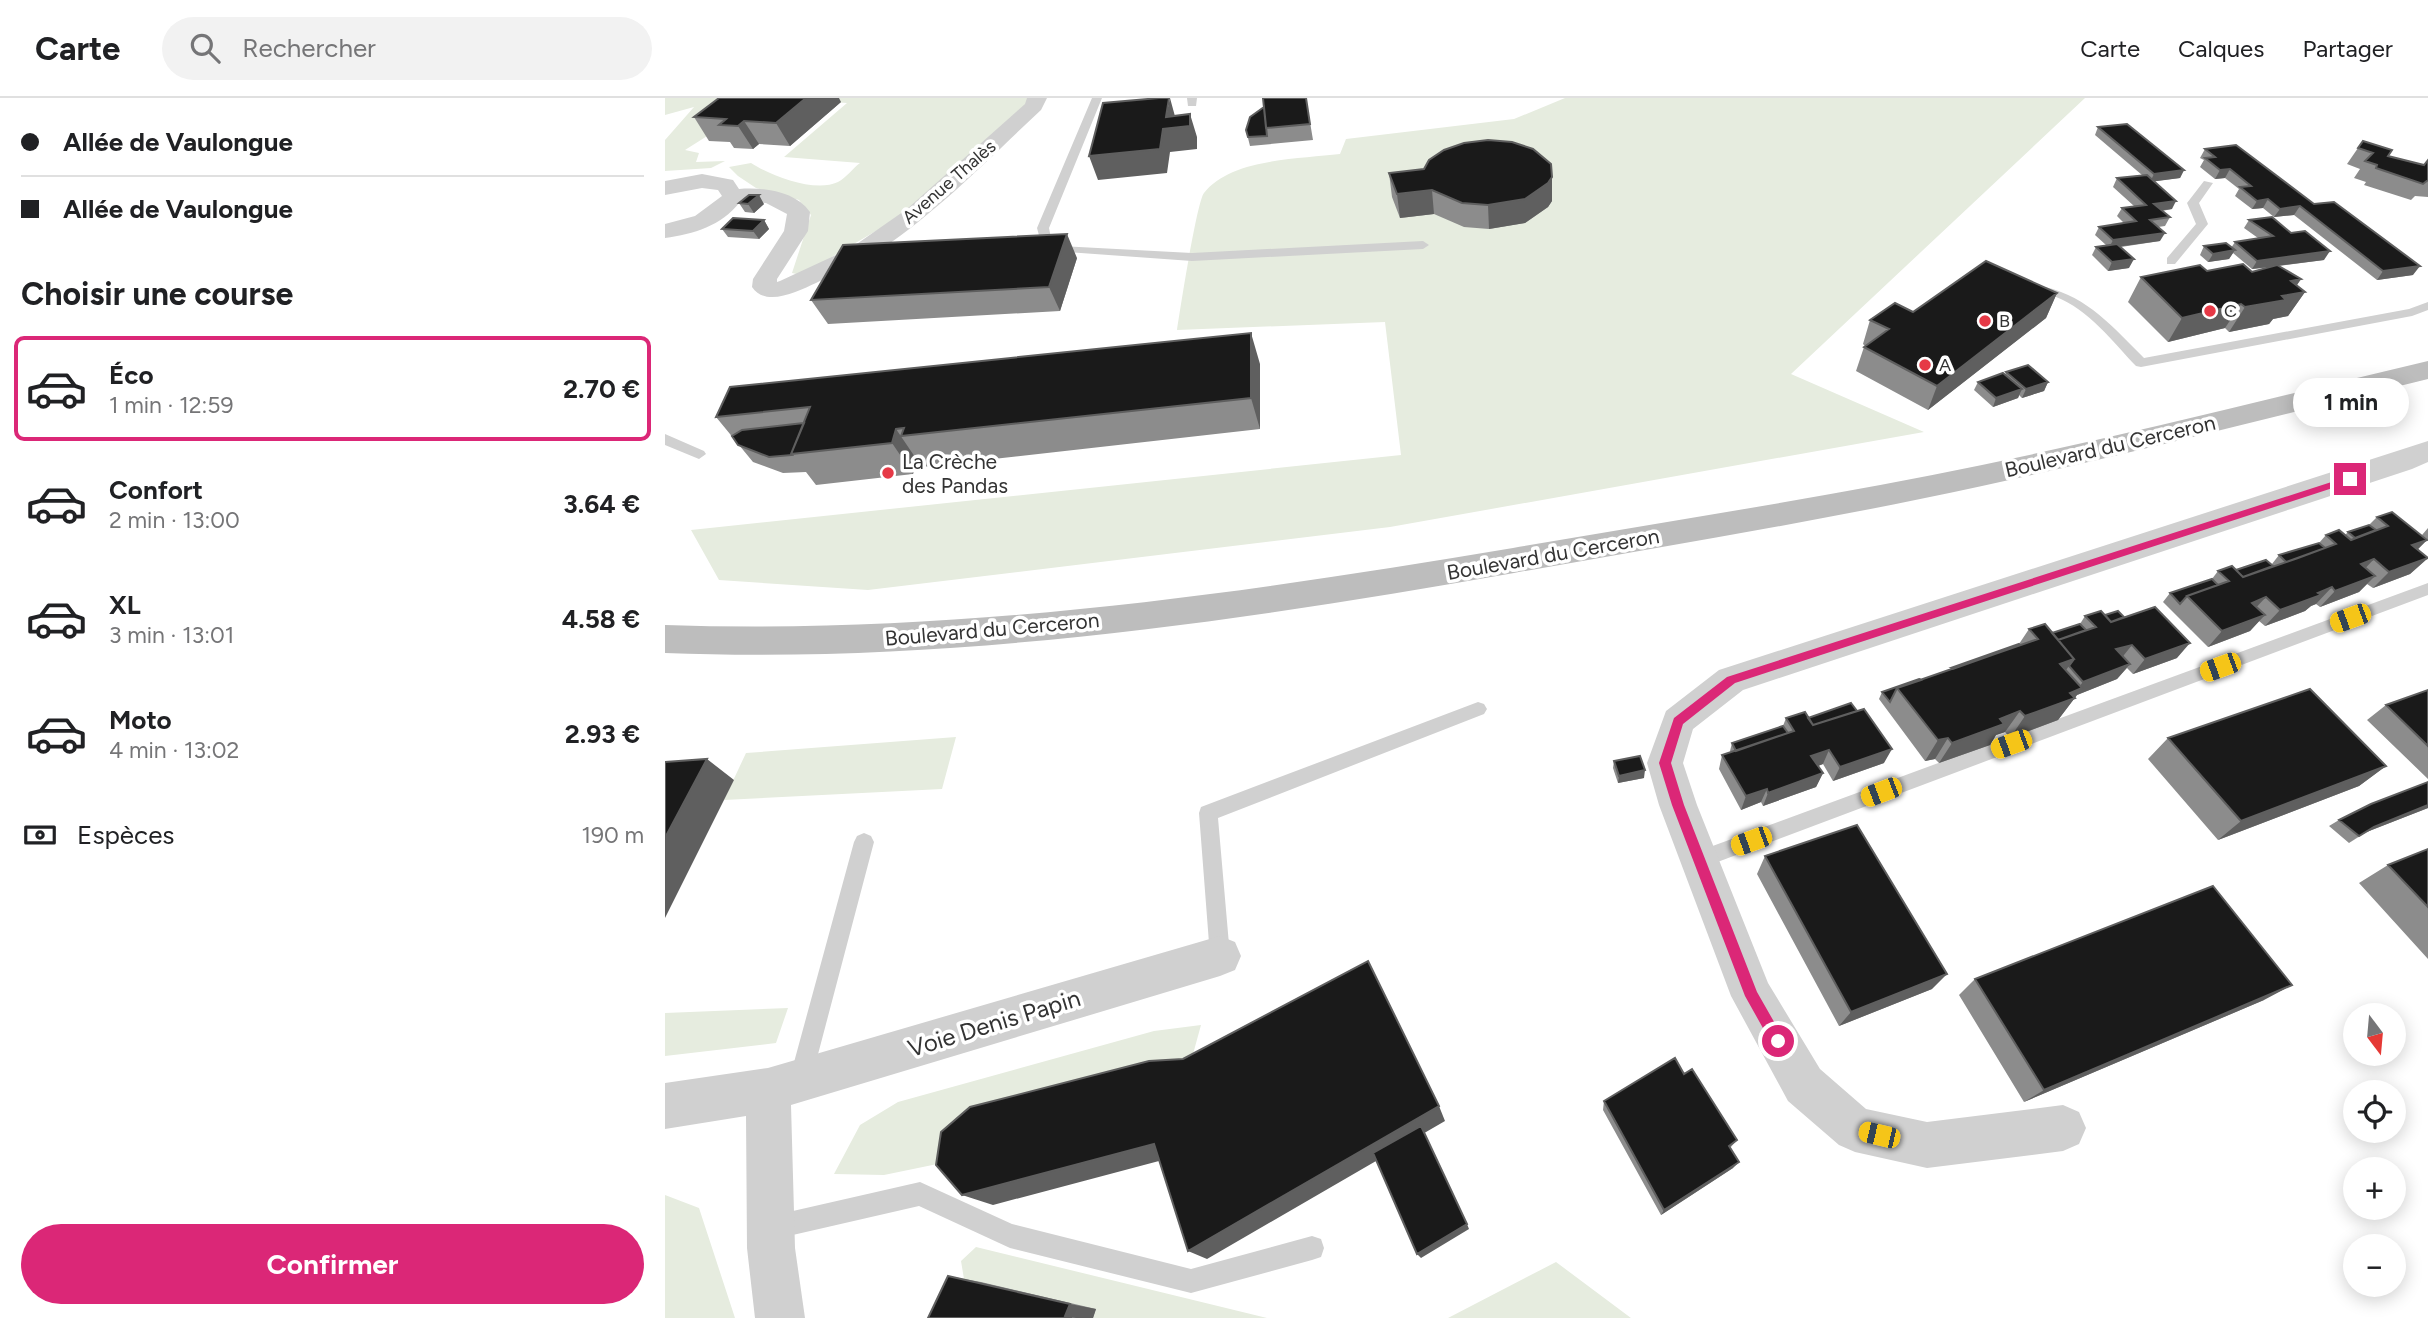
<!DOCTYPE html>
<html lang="fr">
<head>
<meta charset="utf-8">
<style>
	:root { --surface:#fff; --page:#f2f2f2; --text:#202124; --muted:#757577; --line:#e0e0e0; --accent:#db2777 }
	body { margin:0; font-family:Figtree,sans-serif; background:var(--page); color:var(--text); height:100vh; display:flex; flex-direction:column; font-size:26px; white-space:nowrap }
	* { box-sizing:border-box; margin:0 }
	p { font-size:23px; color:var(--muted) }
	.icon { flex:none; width:38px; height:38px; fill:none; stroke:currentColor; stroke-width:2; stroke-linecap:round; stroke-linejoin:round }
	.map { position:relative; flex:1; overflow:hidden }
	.side { display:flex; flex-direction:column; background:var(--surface); width:665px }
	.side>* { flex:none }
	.top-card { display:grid; align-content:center; height:154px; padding:0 21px; background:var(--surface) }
	.needle { width:46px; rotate:164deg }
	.fabs { position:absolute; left:1678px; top:905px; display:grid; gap:14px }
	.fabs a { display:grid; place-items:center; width:63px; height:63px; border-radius:50%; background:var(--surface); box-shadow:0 4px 18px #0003; font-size:35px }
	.end { position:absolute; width:32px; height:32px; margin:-16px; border:9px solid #db2777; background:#fff; box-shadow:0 0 0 4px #fff }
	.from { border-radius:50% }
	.bubble { position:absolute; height:49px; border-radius:24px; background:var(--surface); box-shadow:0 4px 18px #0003; font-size:23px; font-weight:700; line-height:49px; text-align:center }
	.car { position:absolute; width:21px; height:42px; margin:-21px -10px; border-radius:9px; box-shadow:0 0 5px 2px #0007; background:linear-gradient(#f5c518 24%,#345 0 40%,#f5c518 0 76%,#345 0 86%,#f5c518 0) }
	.top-card b { display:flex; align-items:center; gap:24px; height:66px; font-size:26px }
	.top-card b+b { border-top:2px solid var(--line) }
	.top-card i { width:18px; height:18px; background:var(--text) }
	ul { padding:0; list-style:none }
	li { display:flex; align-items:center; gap:21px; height:105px; margin:0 14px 10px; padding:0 7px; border:4px solid transparent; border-radius:10px }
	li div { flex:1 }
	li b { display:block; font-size:26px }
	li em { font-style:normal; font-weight:700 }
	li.active { border-color:var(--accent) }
	li>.icon { width:63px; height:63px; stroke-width:1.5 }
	h2 { padding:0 21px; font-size:32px; line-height:84px }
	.pay { display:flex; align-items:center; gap:18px; height:77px; padding:0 21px; font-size:26px }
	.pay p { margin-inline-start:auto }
	.action { display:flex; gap:14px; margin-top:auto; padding:14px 21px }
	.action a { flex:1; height:80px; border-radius:42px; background:var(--accent); color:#fff; font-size:28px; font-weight:700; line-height:80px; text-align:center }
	header { display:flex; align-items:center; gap:42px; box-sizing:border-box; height:98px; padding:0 35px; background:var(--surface); border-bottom:2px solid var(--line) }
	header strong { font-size:33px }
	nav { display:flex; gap:38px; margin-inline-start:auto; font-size:24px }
	.search { width:490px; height:63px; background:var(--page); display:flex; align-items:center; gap:18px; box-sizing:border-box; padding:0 24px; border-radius:38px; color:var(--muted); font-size:26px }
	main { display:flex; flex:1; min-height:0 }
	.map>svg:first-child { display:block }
	.green { fill:#e6ecdf }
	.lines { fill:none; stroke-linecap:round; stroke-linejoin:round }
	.lane { fill:#d0d0d0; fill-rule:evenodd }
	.street { fill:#d0d0d0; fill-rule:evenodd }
	.secondary { fill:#bdbdbd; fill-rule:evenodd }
	.wall { fill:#8c8c8c }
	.shaded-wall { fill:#5f5f5f }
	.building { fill:#1a1a1a; stroke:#5f5f5f; stroke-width:2 }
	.route { fill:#db2777 }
	.poi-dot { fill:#e63946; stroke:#fff; stroke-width:2.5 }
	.labels { text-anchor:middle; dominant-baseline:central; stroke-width:7; stroke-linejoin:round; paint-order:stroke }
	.far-street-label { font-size:18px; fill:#333; stroke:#fff }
	.far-poi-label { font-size:18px; fill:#333; stroke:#fff; text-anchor:start }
	.street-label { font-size:21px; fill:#333; stroke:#fff }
	.poi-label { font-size:21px; fill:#333; stroke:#fff; text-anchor:start }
	.near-street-label { font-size:24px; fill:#333; stroke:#fff }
</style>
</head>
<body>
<header>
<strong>Carte</strong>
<div class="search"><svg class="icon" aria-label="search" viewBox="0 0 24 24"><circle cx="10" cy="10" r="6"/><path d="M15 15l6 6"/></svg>Rechercher</div>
<nav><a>Carte</a><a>Calques</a><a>Partager</a></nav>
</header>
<main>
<section class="side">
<div class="top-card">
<b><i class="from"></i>Allée de Vaulongue</b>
<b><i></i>Allée de Vaulongue</b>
</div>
<h2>Choisir une course</h2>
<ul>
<li class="active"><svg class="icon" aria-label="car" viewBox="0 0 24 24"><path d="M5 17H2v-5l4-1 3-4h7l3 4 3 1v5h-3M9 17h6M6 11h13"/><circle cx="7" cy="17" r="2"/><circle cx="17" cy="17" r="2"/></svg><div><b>Éco</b><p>1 min · 12:59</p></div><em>2.70 €</em></li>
<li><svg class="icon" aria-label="car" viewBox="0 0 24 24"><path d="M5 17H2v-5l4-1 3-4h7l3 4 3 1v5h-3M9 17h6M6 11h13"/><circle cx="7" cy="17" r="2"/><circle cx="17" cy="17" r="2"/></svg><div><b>Confort</b><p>2 min · 13:00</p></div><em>3.64 €</em></li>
<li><svg class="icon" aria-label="car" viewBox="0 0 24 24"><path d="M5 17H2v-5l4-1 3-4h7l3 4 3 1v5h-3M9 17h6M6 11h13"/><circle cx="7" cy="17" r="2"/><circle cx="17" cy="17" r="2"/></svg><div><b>XL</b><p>3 min · 13:01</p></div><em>4.58 €</em></li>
<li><svg class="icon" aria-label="car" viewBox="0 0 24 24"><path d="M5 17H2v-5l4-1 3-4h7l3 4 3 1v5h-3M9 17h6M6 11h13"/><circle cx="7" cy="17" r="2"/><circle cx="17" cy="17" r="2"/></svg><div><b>Moto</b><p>4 min · 13:02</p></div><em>2.93 €</em></li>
</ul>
<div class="pay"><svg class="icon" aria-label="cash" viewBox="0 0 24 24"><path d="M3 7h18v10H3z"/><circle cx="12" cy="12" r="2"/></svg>Espèces<p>190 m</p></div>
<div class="action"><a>Confirmer</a></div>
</section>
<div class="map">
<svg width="1763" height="1220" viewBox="0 0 1763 1220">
	<rect width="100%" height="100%" fill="#fff"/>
	<path class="green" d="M0,0H74L58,28L20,52L34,55L31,64L60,63L46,70L0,73V42L29,9L0,17Z
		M115,0H364L365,4L245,113L136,177L127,175L146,117L134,102L91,90L73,78L64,69L86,65C106,78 150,95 173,84C181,80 188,70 195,65L119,59L182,5Z
		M900,0H1420L1126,276L1259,334L725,429L203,492L54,482L26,432L736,357L720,224L512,232C515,212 532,103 539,95C566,60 635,61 675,56L681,41L849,21Z
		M291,639L277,691L59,702L81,655Z
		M123,910L111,945L0,958V915Z
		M536,927L522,978L282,1064L219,1077L169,1076L195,1027L233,1004L489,933Z
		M0,1097L34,1110L70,1220H0Z
		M311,1149L602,1220H428L431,1211H304L296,1163Z
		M891,1164L966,1220H783Z"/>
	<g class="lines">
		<path class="lane" d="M427,0H437L384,130L386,140L395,148L527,155L758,143L764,147L758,151L527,163L388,153L375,141L372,130Z
			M522,0H532L531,8H523Z
			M1539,83L1548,85L1534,105L1543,126L1510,166H1502V160L1531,126L1522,105Z
			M1380,189C1423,199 1449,230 1479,260L1744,211L1763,204V212L1747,218L1476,269L1471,268C1448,244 1423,211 1391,199C1380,195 1367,200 1359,194Z
			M0,336L39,353L41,356L34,361L0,347Z
			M1763,485V497L1034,771L1027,768L1024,762L1027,756L1034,753Z
			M813,604L819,606L822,611L819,616L553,720L565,858L562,865L555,868L548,865L545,858L534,715L536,709Z
			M199,735L206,738L209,744L147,979L144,987L136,990L128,987L125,979L189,744L192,738Z
			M255,1084L347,1126L526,1171L647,1138L656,1141L659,1150L656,1159L647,1162L526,1195L345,1150L254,1108L106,1142L98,1138L94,1130L98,1122L106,1118Z"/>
		<path class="street" d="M362,0H382L376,12C321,63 268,119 204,159C188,169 168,176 151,185C133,193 101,210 87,189L88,181L119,133L122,116L101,105L75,104C56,128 29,136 0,140V126L30,118L57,98L53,92L37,90L0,97V83L37,76L68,82L74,91C98,89 130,93 145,114L143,133L112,181V184L115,183L186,150L242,111L360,6Z
			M1763,343V364L1747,371L1078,592L1028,631L1018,665L1032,707L1103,885L1155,971L1201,1011L1262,1024L1398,1007L1414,1014L1421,1030L1414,1046L1398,1053L1262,1070L1190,1054L1174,1047L1123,1003L1066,898L994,707L982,665L1001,613L1054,572Z
			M555,838L570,844L576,858L570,872L555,878L126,1007L130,1150L140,1220H90L82,1150L81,1018L0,1031V985L103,970Z"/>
		<path class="secondary" d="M1763,263V281C1615,317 1466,356 1317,388C1162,422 1005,447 849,475C570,524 284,566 0,555V527C284,537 569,497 848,450C1005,423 1162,399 1317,367C1466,336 1614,298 1763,263Z"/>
	</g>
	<path class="wall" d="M598,0H641L648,42L585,48L581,32L599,9Z
		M176,4L125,48L94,46L88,51L69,50L65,44L44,43L29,19Z
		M1433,29L1519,72L1515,80L1490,83L1507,111L1497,113L1505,119L1500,128L1493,129L1495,143L1456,149L1464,170L1443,173L1427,157L1431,149L1441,147L1430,137L1434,129L1459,125L1452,118L1457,110L1469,108L1448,89L1452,80L1477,77L1430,37Z
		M1693,50L1759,67L1763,62V99L1750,98L1746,102L1699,87L1701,84L1689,80L1695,71L1682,66Z
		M1540,51L1649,106L1748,177L1712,182L1629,117L1609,119L1598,110L1587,111L1570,98L1574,91L1560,80L1550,81L1535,69L1539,62L1535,60Z
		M759,71L887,103L883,109L860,125L824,131L799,129L769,116L735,120L727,99L724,75Z
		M74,105L99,106L89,115L80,114Z
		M99,122L104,131L94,141L63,139L57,131Z
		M1584,122L1626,135L1659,162L1613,168L1636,181L1632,187L1640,194L1623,218L1608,221L1604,226L1564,234L1560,230L1503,244L1463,204L1476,179L1542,173L1587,174L1608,169L1587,171L1568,155L1564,161L1543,164L1535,157L1539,148L1566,150L1570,144L1593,140L1579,130Z
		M412,160L395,213L163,226L146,202Z
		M1392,195L1381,220L1263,312L1191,273L1199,249L1200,248L1198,246L1205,222L1248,214Z
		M595,266V331L257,369L252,362L248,376L151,387L141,374L118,375L88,364L51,319L65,289Z
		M1341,274L1383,284L1379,293L1357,300L1354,297L1353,300L1328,309L1309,292L1313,284L1340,277Z
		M1712,419L1762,442L1753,451L1763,460L1745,476L1708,490L1702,486L1694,494L1655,509L1651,506L1646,508L1640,513L1600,528L1594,523L1585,533L1543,549L1498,504L1505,495L1547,481L1553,473L1609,468L1607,466L1614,457L1654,445L1661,437H1680L1683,434L1704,427Z
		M1763,430V442L1757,437Z
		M1440,517L1459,519L1512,560L1468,576L1462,570L1452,581L1412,597L1393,622L1345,640L1340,634L1331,637L1325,647L1274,665L1270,661L1260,663L1214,601L1217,594L1256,582L1285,572L1286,570L1354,546L1364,531L1387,535L1415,526L1420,518Z
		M1763,592V681L1702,622L1721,607Z
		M1121,620H1143L1219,665L1168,683L1158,666L1153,668L1158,675L1151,689L1098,708L1096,704L1076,712L1054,671L1057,657L1066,654L1065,653L1067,645L1118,628Z
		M1503,640L1721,668L1694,688L1553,742L1483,661Z
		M949,663L979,680L953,685L948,670Z
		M1763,684V710L1699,735L1684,745L1664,728L1674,722Z
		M1763,751V861L1694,785L1723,767Z
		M1100,758L1267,891L1174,928L1092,776Z
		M1310,881L1599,902L1359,1004L1294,897Z
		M1019,976L1072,1042L1065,1050L1068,1070L996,1117L938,1012L939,1003Z
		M283,1178L316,1184L431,1211L428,1220H263Z"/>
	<path class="shaded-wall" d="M141,0H174L176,4L125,48L111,25Z
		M505,0L511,22L525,16L532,39V51L505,54L502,75L433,82L424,58L501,19Z
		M79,23L94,46L88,51L73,28Z
		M1565,71L1560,80L1550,81L1555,72Z
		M1519,72L1515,80L1485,84L1489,76Z
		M887,79V103L883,109L860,125L824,131L823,107Z
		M767,92L769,116L735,120L732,96Z
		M94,97L99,106L89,115L83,106Z
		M1603,101L1598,110L1587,111L1592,103Z
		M1511,103L1507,111L1485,114L1489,106Z
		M1635,108L1629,117L1609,119L1615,111Z
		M99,122L104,131L94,141L88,133Z
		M1500,135L1495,143L1444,150L1448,142Z
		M402,136L412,160L395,213L384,189Z
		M1570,152L1564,161L1543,164L1548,156Z
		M1665,153L1659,162L1587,171L1592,163Z
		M1469,161L1464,170L1443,173L1447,164Z
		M1755,168L1748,177L1712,182L1718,173Z
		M1636,181L1625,197L1640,194L1623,218L1608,221L1604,226L1564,234L1580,209L1626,183Z
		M1392,195L1381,220L1263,312L1272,288Z
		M1576,206L1560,230L1503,244L1517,220Z
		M586,235L595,266V331L586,300Z
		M1383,284L1379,293L1357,300L1361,291Z
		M1357,291L1353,300L1328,309L1331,300Z
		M231,331L252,362L248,376L227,345Z
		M1762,442L1745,459L1747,447Z
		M1763,460L1745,476L1708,490L1724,474Z
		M1709,461L1693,478L1696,466Z
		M1710,478L1694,494L1655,509L1670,493Z
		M1667,489L1651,506L1646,508L1640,513L1600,528L1615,512Z
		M1601,499L1586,515L1587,505Z
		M1600,517L1585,533L1543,549L1557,533Z
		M1525,545L1512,560L1468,576L1480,561Z
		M1467,547L1455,562L1451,551Z
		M1409,561L1393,583L1395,566Z
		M1465,566L1452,581L1412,597L1393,622L1345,640L1360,618L1411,592L1418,584Z
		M1355,613L1340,634L1331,637L1325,647L1274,665L1287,645L1335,621Z
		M1283,640L1270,661L1260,663L1273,642Z
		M1227,651L1219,665L1168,683L1175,669Z
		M1164,652L1158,666L1140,673L1146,658Z
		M42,661L69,682L0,820V740Z
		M1721,668L1694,688L1553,742L1576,723Z
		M980,672L979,680L953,685L954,678Z
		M1158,675L1151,689L1098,708L1103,695Z
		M1102,691L1096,704L1076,712L1081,698Z
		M1763,707V710L1699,735L1684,745L1709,729Z
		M1282,876L1267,891L1174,928L1186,914Z
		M1627,887L1599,902L1359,1004L1379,992Z
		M774,1008L780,1023L542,1161L523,1153Z
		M489,1046L509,1059L328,1107L297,1097Z
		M1074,1064L1068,1070L996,1117L999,1112Z
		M802,1126L804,1131L756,1160L752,1156Z
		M405,1206L431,1211L428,1220H411L400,1218Z"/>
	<path class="building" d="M54,0H141L111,25L79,23L73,28L54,27L61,21L29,19Z
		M494,0H504L501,19L525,16V28L498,31L495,51L424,58L438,5Z
		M598,0H641L645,26L601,30Z
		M599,9L602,38L583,39L581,32L585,19Z
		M1462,26L1519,72L1489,76L1433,29Z
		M823,42L847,44L868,51L886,66L887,79L883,85L860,101L823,107L797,105L767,92L732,96L724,75L759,71L764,62L779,52L799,45Z
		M1698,43L1727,52L1723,58L1759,67L1763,62V82L1758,86L1711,70L1712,67L1700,63L1708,55L1693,50Z
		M1571,47L1649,106L1669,104L1755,168L1718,173L1635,108L1615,111L1603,101L1592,103L1575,89L1586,88L1565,71L1555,72L1540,60L1550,59L1540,51Z
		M1482,77L1511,103L1489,106L1505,119L1485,122L1500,135L1448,142L1434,129L1471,123L1457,110L1481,107L1452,80Z
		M84,97H94L83,106L74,105Z
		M1607,119L1626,135L1640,133L1665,153L1592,163L1570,144L1608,138L1584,122Z
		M68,120L99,122L88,133L57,131Z
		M402,136L384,189L146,202L178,147Z
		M1561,145L1570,152L1548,156L1539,148Z
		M1452,146L1469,161L1447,164L1431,149Z
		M1321,163L1392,195L1272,288L1199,249L1224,231L1205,222L1230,205L1248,214Z
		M1578,166L1587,174L1612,167L1636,181L1626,183L1640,194L1617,198L1621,202L1580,209L1576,206L1517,220L1476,179L1535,167L1542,173Z
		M586,235V300L236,338L239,330L231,331L227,345L126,356L145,309L51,319L65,289Z
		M1363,267L1383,284L1361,291L1341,274Z
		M1338,275L1357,291L1331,300L1313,284Z
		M139,325L126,356L127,357L104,359L73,347L67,338L77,332Z
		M1727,414L1762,442L1747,447L1763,460L1724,474L1709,461L1696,466L1710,478L1670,493L1667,489L1653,495L1656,497L1615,512L1601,499L1587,505L1600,517L1557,533L1522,498L1564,483L1553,473L1567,468L1578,479L1633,460L1671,446L1661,437L1674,432L1686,442L1723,428L1712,419Z
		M1704,427L1711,432L1690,440L1683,434Z
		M1654,445L1660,450L1621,464L1614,457Z
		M1601,462L1608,468L1578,479L1571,472Z
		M1547,481L1553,487L1522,498L1515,506L1505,495Z
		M1490,509L1525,545L1480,561L1467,547L1451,551L1465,566L1418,584L1404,568L1409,561L1393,542L1431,529L1420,518L1436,513L1446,524Z
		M1453,513L1459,519L1446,524L1440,517Z
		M1380,526L1409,561L1395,566L1417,590L1405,595L1410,600L1360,618L1355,613L1335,621L1339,626L1287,645L1283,640L1273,642L1232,590L1373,541L1364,531Z
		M1415,526L1421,532L1393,542L1387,535Z
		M1354,546L1355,547L1288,571L1286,570Z
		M1254,581L1256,582L1232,590L1225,604L1217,594Z
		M1645,591L1721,668L1576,723L1503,640Z
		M1763,592V648L1721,607Z
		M1186,605L1192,613L1148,627L1143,620Z
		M1199,611L1227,651L1175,669L1164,652L1146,658L1158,675L1103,695L1102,691L1081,698L1057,657L1129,633L1121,620L1140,614L1148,627Z
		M1118,628L1123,635L1071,653L1067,645Z
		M975,658L980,672L954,678L949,663Z
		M42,661L0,740V664Z
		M1763,684V707L1709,729L1694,738L1674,722L1706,706Z
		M1192,727L1282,876L1186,914L1100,758Z
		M1763,751V809L1723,767Z
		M1548,788L1627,887L1379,992L1310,881Z
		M703,863L774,1008L523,1153L489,1046L297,1097L271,1067L276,1034L305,1009L484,963L518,961Z
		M1010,960L1019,976L1027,971L1072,1042L1064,1048L1074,1064L999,1112L939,1003Z
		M756,1028L802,1126L752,1156L708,1055Z
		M283,1178L405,1206L400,1218L407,1220H263Z"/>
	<path class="route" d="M1685,378L1690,381L1689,383L1070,585L1018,626L1006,665L1019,707L1092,894L1120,943L1113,950L1108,948L1080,898L1007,707L994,665L1009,620L1062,579Z"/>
	<g class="poi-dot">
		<circle cx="1545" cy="213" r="7"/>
		<circle cx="1320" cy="223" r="7"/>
		<circle cx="1260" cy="267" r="7"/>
		<circle cx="223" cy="375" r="7"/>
	</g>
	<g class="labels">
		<g class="far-street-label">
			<text transform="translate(284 84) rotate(-41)">Avenue Thalès</text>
		</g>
		<g class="far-poi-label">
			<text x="1559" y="213">C</text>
			<text x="1334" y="223">B</text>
			<text x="1274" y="267">A</text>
		</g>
		<g class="street-label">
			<text transform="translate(1445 348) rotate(-13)">Boulevard du Cerceron</text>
			<text transform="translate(888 456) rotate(-10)">Boulevard du Cerceron</text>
			<text transform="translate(327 531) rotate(-5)">Boulevard du Cerceron</text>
		</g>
		<g class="poi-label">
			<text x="237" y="363">La Crèche<tspan x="237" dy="24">des Pandas</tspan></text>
		</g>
		<g class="near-street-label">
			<text transform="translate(329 925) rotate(-17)">Voie Denis Papin</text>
		</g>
	</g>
</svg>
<div class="fabs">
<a><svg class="needle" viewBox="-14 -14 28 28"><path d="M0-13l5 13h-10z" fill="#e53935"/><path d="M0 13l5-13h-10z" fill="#757577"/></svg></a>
<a><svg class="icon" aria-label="locate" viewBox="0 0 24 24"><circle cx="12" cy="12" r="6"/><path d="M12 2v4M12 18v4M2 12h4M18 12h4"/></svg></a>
<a>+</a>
<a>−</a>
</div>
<i class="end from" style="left:1113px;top:943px"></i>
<i class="end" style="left:1685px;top:381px"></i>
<div class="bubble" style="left:1628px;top:280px;width:116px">1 min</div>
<i class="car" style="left:1685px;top:520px;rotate:250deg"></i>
<i class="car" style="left:1555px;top:569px;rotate:250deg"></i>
<i class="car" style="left:1346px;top:646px;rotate:250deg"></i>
<i class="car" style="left:1216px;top:694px;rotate:249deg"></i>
<i class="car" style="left:1086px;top:743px;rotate:250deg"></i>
<i class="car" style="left:1214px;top:1037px;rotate:283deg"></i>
</div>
</main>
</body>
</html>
